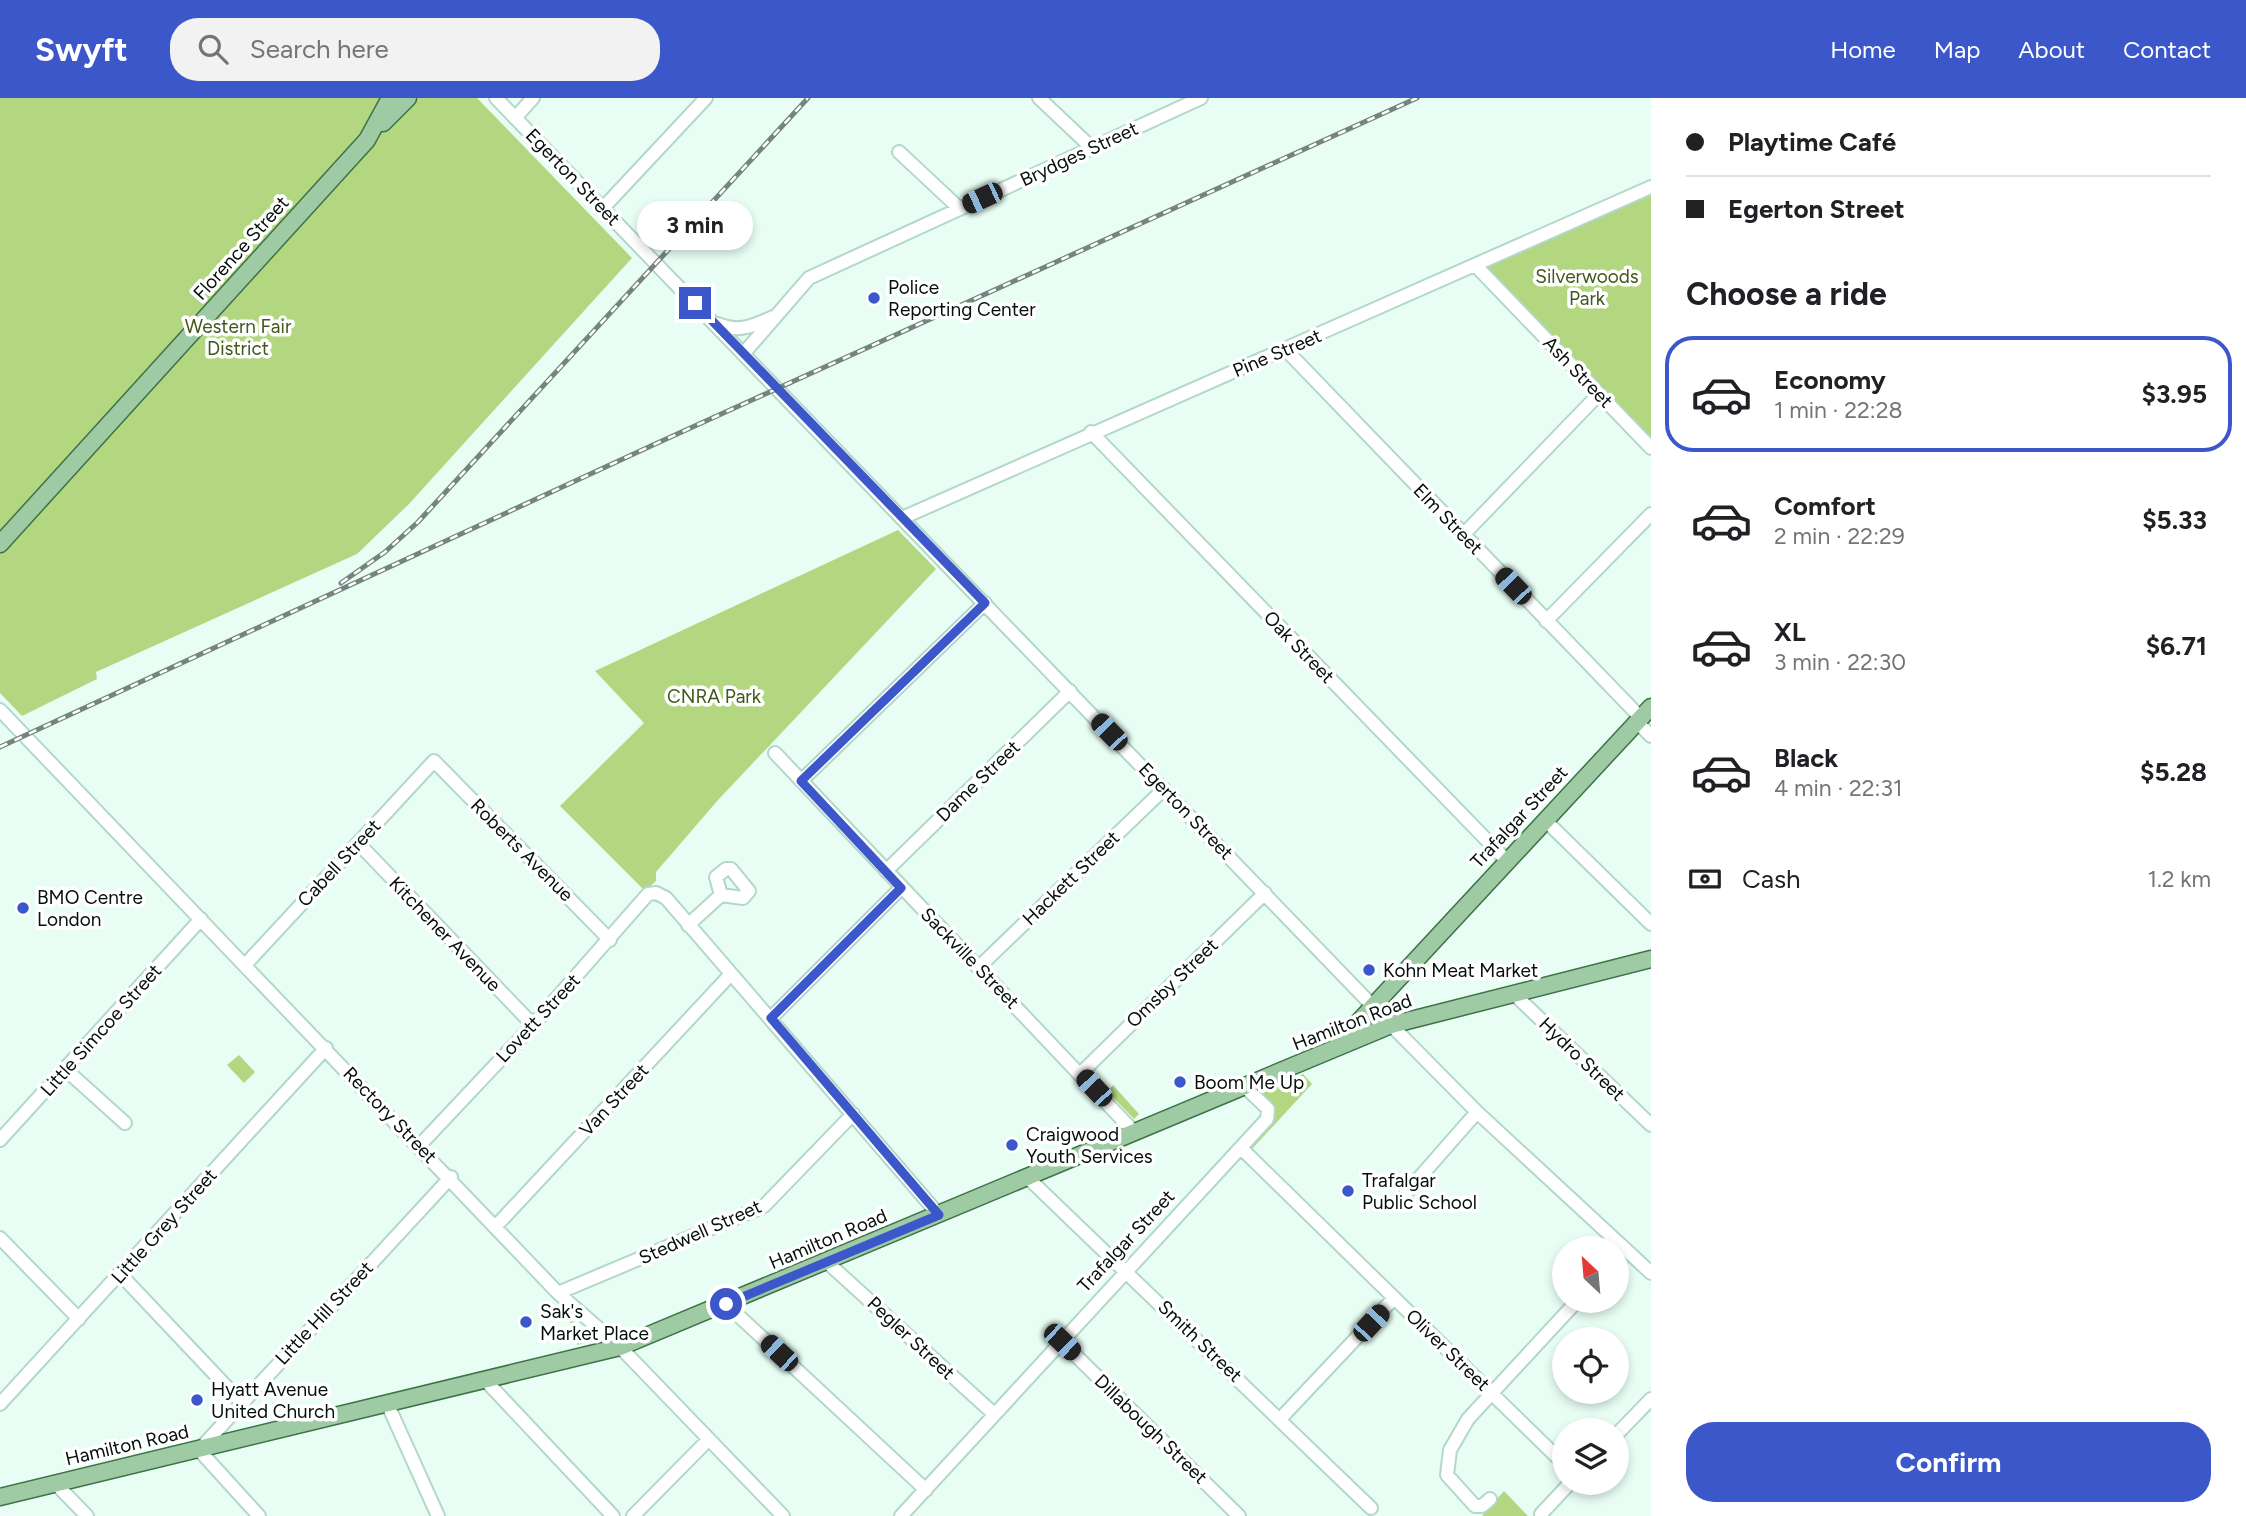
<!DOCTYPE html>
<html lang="en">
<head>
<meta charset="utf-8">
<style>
	:root { --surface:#fff; --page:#f2f2f2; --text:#202124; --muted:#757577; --line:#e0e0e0; --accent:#3c57c9 }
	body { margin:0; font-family:Figtree,sans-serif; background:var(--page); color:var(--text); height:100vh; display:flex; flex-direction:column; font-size:26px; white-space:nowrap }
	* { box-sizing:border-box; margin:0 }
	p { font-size:23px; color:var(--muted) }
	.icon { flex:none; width:38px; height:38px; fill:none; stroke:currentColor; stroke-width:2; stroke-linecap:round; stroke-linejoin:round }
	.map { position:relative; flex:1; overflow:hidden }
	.sheet { display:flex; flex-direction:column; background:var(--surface); width:595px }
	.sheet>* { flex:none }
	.top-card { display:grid; align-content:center; height:154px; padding:0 35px; background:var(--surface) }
	.needle { width:46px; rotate:334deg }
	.tools { position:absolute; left:1552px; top:1138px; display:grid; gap:14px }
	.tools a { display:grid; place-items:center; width:77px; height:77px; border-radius:50%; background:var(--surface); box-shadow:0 4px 10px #0003; font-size:35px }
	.end { position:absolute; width:32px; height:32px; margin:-16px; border:9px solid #3c57c9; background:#fff; box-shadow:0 0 0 4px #fff }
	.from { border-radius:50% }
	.bubble { position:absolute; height:49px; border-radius:24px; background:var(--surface); box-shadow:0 4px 10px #0003; font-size:23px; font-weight:700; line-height:49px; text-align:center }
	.car { position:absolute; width:21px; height:42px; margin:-21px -10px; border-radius:9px; box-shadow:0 0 5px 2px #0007; background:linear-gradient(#222 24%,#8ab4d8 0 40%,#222 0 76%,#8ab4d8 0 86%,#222 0) }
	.top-card b { display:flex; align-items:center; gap:24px; height:66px; font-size:26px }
	.top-card b+b { border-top:2px solid var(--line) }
	.top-card i { width:18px; height:18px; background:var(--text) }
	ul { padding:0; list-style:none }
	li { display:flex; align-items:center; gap:21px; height:116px; margin:0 14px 10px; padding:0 21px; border:4px solid transparent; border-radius:28px }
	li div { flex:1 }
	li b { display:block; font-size:26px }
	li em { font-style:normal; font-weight:700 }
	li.selected { border-color:var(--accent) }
	li>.icon { width:63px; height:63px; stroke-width:1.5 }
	h2 { padding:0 35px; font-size:32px; line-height:84px }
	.pay { display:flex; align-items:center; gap:18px; height:77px; padding:0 35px; font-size:26px }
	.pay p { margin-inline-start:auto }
	.primary-button { display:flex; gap:14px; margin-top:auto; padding:14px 35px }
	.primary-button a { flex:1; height:80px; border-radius:28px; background:var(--accent); color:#fff; font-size:28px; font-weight:700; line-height:80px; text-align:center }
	header { display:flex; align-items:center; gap:42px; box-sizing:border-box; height:98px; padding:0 35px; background:var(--accent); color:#fff }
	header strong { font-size:33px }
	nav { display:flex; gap:38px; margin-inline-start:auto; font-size:24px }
	.search { width:490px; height:63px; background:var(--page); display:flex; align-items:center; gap:18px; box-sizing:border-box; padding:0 24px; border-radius:28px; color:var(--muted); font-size:26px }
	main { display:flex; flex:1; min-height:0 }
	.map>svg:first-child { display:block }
	.green { fill:#b3d781 }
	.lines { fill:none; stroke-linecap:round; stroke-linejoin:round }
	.minor-casing { stroke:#b3d7c8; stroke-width:16 }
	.major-casing { stroke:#3e7247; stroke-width:19 }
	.minor { stroke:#fff; stroke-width:12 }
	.major { stroke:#9ecaa4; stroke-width:16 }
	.rail-casing { stroke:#75857d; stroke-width:5 }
	.rail { stroke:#fff; stroke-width:2.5; stroke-dasharray:8; stroke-linecap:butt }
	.route { stroke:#3c57c9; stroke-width:9 }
	.poi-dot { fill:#3c57c9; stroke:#fff; stroke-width:2.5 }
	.labels { text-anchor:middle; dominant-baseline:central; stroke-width:7; stroke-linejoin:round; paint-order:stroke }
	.street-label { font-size:19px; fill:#040f0a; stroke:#fff }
	.park-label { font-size:19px; fill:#41581a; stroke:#fff }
	.poi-label { font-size:19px; fill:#040f0a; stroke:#fff; text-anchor:start }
</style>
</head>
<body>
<header>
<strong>Swyft</strong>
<div class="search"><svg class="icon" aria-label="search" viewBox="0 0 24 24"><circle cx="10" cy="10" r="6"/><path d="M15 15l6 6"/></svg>Search here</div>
<nav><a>Home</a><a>Map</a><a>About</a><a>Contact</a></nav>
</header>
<main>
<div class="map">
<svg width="1651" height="1418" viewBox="0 0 1651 1418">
	<rect width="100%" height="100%" fill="#e8fef4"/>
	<path class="green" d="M0,0H477L632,160L409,406L357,456L96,574L97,581L22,618L0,595Z
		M1651,93V341L1479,168Z
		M898,432L936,471L718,702L656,774V783L645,793L560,708L644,625L595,573Z
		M239,957L255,974L244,985L227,967Z
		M1303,976L1312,986L1251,1052L1248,1049L1274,1018V1012L1263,995Z
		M1113,987L1139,1016L1134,1021L1104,990L1105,988L1109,992Z
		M561,1211L588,1239V1244L577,1247L578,1233L560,1213Z
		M1504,1393L1528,1418H1482Z"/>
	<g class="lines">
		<g class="minor-casing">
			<path id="minor" d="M496,0L1391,927L1477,1014L1651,1175
				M1039,0L1092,50
				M515,20L533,0
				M899,54L960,111
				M603,110L706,0
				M1475,167L1651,350
				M718,226C739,235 753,228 773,219
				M1286,252L1641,620
				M744,255L809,180L1201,0
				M1091,334L1507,763
				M902,420L1651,89
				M1463,437L1599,296
				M1546,523L1651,416
				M0,612L558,1195L620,1249L783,1418
				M1637,624L1651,638
				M775,655L1135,1035
				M801,683L985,505
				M1546,723L1651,826
				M358,745L533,927
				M886,773L1070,593
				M688,827L721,797L743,800L749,793L731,771H726L716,779L721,797
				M245,867L434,663L610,842
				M979,869L1164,691
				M1514,896L1651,1027
				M771,920L901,790
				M65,971L125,1025
				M1080,976L1265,795
				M0,1042L201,821
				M420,1047L533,927L648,796L656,795L666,800L939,1117
				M1241,1050L1564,1366
				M1027,1079L1371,1410
				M1406,1095L1477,1014
				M497,1127L731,876
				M0,1140L79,1221
				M828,1165L994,1316
				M120,1176L242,1305
				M558,1195L764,1108L853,1016
				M726,1206L926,1392
				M1062,1244L1239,1418
				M485,1282L613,1418
				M387,1305L438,1418
				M0,1306L326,950
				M1281,1320L1394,1200
				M1617,1336L1651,1301
				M55,1385L87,1418
				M1490,1401L1482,1408H1475L1447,1377L1450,1352L1468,1321L1578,1202
				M1541,1416L1571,1384
				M259,1418L199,1352L451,1079
				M633,1418L708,1342
				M901,1418L1267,1021L1268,1011L1245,989"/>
		</g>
		<g class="major-casing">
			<path id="major" d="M383,25L408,0
				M0,446L367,42L390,0
				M1337,947L1651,609
				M0,1399L620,1249L1391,927L1651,861"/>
		</g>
		<use href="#minor" class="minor"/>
		<use href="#major" class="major"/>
		<g class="rail-casing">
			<path id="rail" d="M341,485L385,454L418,424L808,0
				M0,649L653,347L1417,0"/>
		</g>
		<use href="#rail" class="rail"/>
	</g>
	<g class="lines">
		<path class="route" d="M695,205L985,505L801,683L901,790L771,920L939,1117L726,1206"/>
	</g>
	<g class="poi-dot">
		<circle cx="874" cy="200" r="7"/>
		<circle cx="23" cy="810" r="7"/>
		<circle cx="1369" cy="872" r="7"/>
		<circle cx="1180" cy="984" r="7"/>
		<circle cx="1012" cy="1047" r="7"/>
		<circle cx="1348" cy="1093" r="7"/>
		<circle cx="526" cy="1224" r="7"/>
		<circle cx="197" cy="1302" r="7"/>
	</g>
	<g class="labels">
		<g class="street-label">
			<text transform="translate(1079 56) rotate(-25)">Brydges Street</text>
			<text transform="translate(573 79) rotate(46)">Egerton Street</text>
			<text transform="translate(241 150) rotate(-48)">Florence Street</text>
			<text transform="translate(1277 255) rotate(-23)">Pine Street</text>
			<text transform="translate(1578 274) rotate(46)">Ash Street</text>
			<text transform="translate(1448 421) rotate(46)">Elm Street</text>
			<text transform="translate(1299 549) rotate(46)">Oak Street</text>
			<text transform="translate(978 683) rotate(-44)">Dame Street</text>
			<text transform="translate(1186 713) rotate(46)">Egerton Street</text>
			<text transform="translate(1519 719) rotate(-47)">Trafalgar Street</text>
			<text transform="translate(522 752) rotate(45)">Roberts Avenue</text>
			<text transform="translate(339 765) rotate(-47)">Cabell Street</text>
			<text transform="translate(1071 780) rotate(-44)">Hackett Street</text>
			<text transform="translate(445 836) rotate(46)">Kitchener Avenue</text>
			<text transform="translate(970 860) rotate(46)">Sackville Street</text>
			<text transform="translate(1172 885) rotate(-44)">Omsby Street</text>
			<text transform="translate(538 920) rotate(-47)">Lovett Street</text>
			<text transform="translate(1352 924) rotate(-21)">Hamilton Road</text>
			<text transform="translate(101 932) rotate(-48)">Little Simcoe Street</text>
			<text transform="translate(1582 961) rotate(44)">Hydro Street</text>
			<text transform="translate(614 1002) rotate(-47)">Van Street</text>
			<text transform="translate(390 1017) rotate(46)">Rectory Street</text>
			<text transform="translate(164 1128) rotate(-48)">Little Grey Street</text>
			<text transform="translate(700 1134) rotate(-24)">Stedwell Street</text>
			<text transform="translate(828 1141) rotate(-23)">Hamilton Road</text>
			<text transform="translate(1126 1143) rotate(-47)">Trafalgar Street</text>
			<text transform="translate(324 1215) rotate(-47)">Little Hill Street</text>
			<text transform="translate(911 1240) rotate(43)">Pegler Street</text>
			<text transform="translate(1200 1243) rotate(44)">Smith Street</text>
			<text transform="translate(1448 1252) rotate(44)">Oliver Street</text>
			<text transform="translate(1151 1331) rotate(44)">Dillabough Street</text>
			<text transform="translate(127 1347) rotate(-13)">Hamilton Road</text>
		</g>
		<g class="park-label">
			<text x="1587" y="178">Silverwoods<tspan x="1587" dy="22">Park</tspan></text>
			<text x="238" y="228">Western Fair<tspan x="238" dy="22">District</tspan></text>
			<text x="714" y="598">CNRA Park</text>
		</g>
		<g class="poi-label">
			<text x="888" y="189">Police<tspan x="888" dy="22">Reporting Center</tspan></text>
			<text x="37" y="799">BMO Centre<tspan x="37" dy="22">London</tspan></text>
			<text x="1383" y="872">Kohn Meat Market</text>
			<text x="1194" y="984">Boom Me Up</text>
			<text x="1026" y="1036">Craigwood<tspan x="1026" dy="22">Youth Services</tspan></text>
			<text x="1362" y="1082">Trafalgar<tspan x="1362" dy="22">Public School</tspan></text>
			<text x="540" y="1213">Sak's<tspan x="540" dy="22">Market Place</tspan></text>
			<text x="211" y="1291">Hyatt Avenue<tspan x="211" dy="22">United Church</tspan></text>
		</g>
	</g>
</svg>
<div class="tools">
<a><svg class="needle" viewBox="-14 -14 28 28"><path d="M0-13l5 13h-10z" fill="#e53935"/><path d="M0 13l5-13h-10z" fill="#757577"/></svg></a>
<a><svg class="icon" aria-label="locate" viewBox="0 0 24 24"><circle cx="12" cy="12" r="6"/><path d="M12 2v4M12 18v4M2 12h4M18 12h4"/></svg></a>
<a><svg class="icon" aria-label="layers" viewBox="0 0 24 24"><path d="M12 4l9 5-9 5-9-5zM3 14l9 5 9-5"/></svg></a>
</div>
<i class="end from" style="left:726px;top:1206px"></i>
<i class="end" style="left:695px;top:205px"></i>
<div class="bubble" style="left:637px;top:103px;width:116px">3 min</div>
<i class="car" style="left:982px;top:100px;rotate:245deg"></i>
<i class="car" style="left:1513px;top:488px;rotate:316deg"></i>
<i class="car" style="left:1109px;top:634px;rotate:316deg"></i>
<i class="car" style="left:1094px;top:990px;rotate:317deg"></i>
<i class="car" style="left:1371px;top:1225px;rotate:43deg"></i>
<i class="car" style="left:1062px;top:1244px;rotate:134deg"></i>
<i class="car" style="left:779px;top:1255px;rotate:313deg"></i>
</div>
<section class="sheet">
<div class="top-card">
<b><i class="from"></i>Playtime Café</b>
<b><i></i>Egerton Street</b>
</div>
<h2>Choose a ride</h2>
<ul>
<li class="selected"><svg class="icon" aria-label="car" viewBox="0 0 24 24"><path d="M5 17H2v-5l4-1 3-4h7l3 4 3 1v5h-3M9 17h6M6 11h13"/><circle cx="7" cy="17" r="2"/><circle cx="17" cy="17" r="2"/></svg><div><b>Economy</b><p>1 min · 22:28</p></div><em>$3.95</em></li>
<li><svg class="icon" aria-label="car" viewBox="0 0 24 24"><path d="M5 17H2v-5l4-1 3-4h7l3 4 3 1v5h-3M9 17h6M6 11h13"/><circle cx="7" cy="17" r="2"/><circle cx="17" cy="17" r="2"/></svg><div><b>Comfort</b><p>2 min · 22:29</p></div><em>$5.33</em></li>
<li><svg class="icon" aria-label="car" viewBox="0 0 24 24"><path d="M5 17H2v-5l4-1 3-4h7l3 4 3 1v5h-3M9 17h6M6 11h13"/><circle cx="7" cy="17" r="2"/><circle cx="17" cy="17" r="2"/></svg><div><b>XL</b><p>3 min · 22:30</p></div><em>$6.71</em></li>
<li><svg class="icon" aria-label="car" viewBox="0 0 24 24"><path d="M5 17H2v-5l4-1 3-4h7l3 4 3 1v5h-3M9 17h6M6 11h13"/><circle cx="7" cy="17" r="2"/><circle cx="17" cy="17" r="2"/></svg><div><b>Black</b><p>4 min · 22:31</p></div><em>$5.28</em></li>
</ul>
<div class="pay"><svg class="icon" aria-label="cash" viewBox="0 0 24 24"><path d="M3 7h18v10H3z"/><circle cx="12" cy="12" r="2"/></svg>Cash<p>1.2 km</p></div>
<div class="primary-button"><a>Confirm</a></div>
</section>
</main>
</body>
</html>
